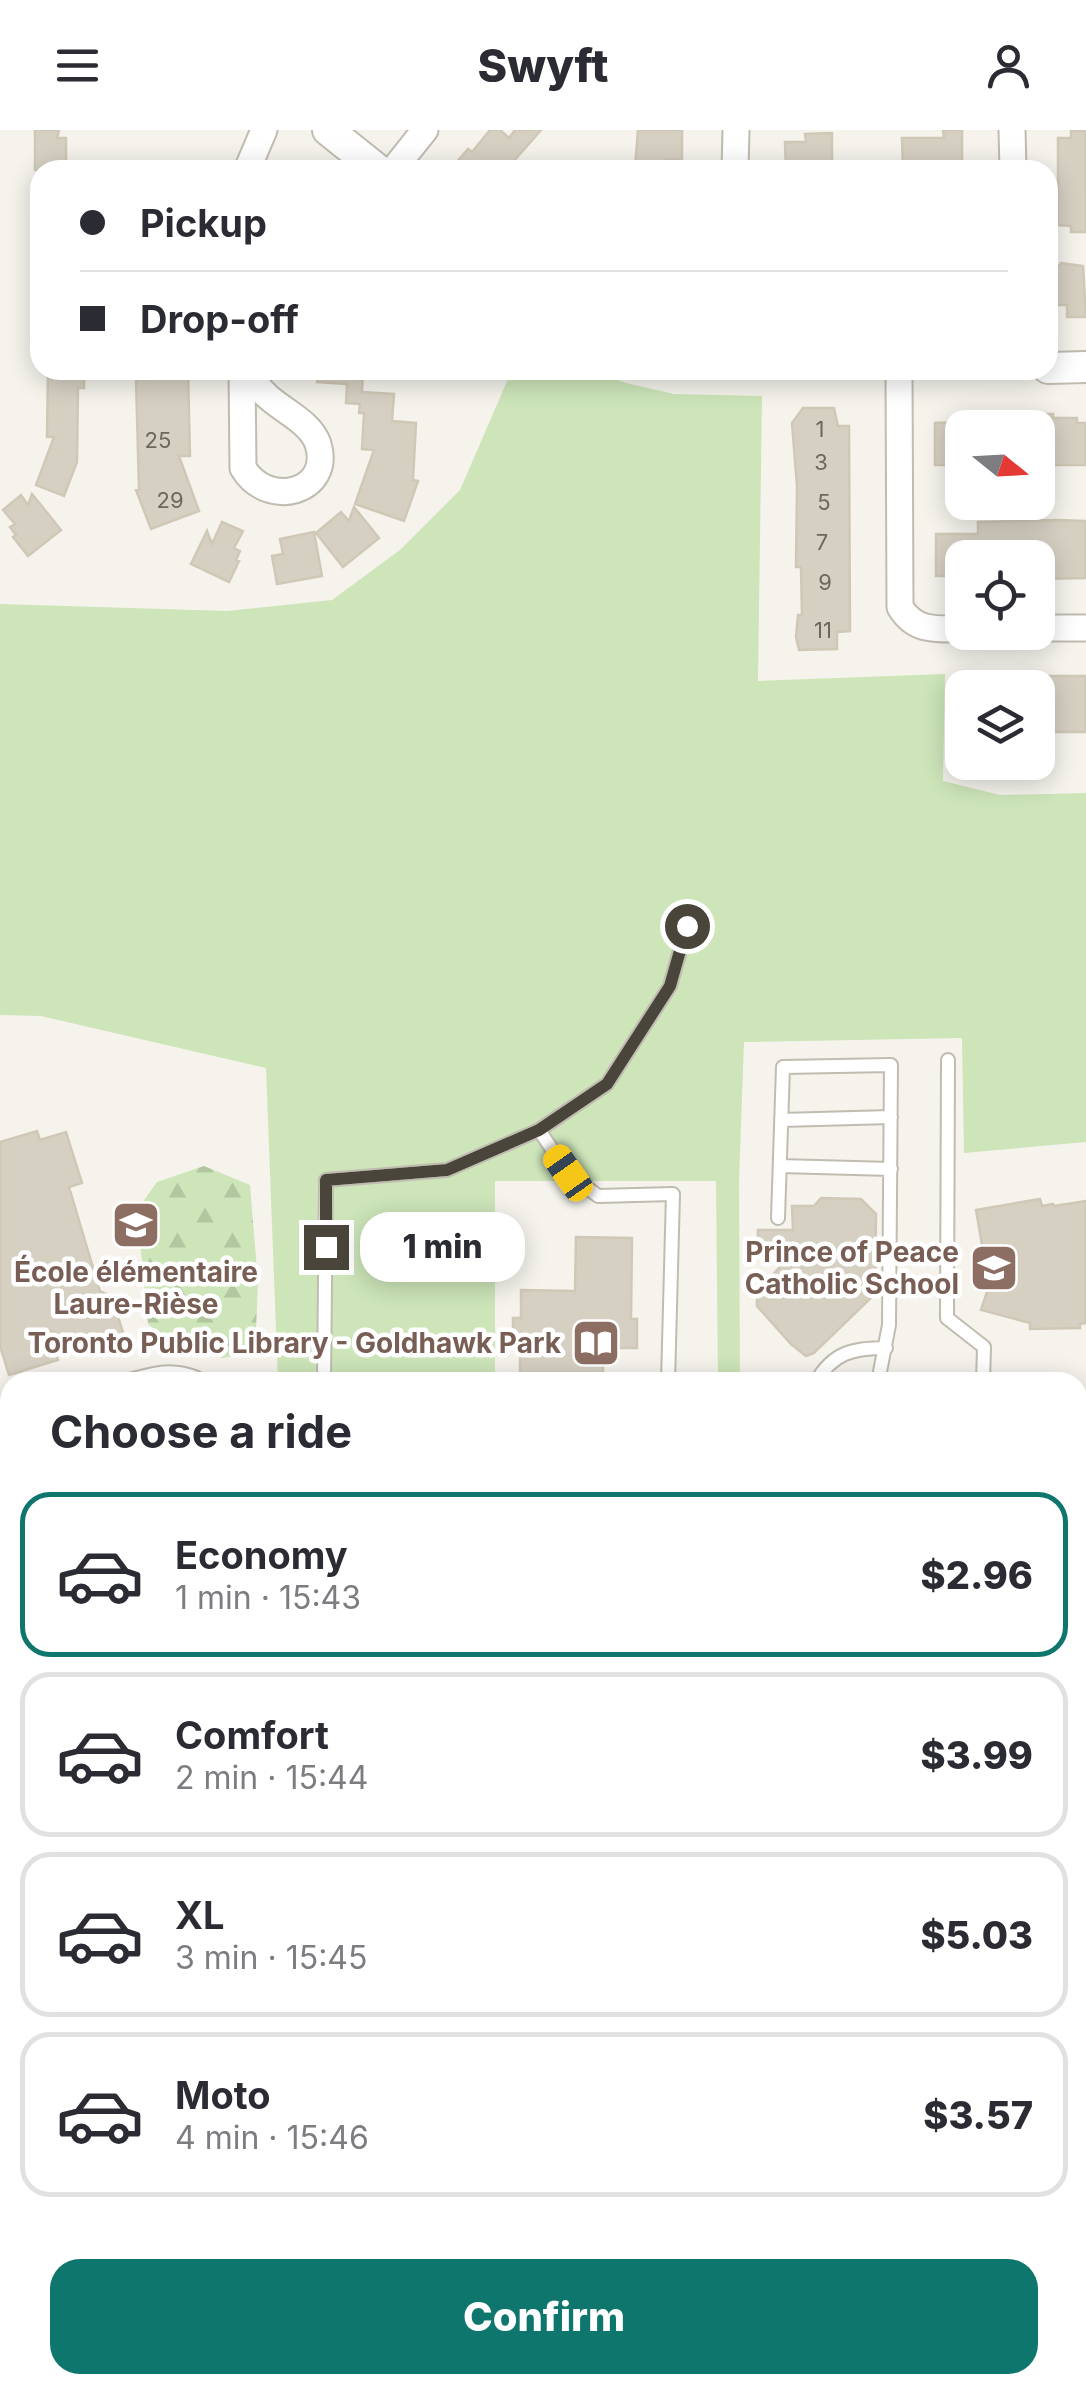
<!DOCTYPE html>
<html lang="en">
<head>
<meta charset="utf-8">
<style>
	:root { --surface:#fff; --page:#f2f2f3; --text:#2b2b33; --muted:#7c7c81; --line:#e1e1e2; --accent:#0f766e }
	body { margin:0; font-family:Inter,sans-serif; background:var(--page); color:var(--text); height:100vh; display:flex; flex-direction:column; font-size:38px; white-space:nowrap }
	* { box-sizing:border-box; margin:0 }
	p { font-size:32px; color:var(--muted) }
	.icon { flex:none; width:55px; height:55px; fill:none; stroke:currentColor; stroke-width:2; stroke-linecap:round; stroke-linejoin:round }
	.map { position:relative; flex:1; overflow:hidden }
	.panel { position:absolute; left:0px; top:1242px; width:1088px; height:1022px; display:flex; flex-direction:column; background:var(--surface); border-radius:30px 30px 0 0; box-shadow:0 5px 25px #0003 }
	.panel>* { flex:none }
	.guide { position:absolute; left:30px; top:30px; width:1028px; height:220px; border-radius:30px; box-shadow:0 5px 25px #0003; display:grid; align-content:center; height:220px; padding:0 50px; background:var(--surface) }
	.needle { width:65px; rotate:108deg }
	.fabs { position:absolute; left:945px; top:280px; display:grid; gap:20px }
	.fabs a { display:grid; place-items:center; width:110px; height:110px; border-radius:20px; background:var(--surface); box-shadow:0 5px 25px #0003; font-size:50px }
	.end { position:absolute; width:45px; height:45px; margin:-22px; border:12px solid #49453a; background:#fff; box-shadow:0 0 0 5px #fff }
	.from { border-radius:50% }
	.bubble { position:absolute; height:70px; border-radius:30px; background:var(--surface); box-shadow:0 5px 25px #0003; font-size:32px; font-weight:800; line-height:70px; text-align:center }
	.car { position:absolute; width:30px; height:60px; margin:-30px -15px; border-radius:12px; box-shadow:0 0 8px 2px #0007; background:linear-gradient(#f5c518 24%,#345 0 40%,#f5c518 0 76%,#345 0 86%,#f5c518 0) }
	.guide b { display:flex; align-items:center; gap:35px; height:95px; font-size:38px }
	.guide b+b { border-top:2px solid var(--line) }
	.guide i { width:25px; height:25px; background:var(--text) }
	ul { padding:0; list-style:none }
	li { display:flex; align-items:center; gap:30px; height:165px; margin:0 20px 15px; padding:0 30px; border:5px solid var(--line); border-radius:30px }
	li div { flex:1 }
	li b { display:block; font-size:38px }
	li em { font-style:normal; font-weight:800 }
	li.selected { border-color:var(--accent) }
	li>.icon { width:90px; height:90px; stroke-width:1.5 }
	h2 { padding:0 50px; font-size:45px; line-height:120px }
	.cta { display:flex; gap:20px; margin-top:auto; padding:20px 50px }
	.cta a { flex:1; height:115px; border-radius:30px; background:var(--accent); color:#fff; font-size:40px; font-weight:800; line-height:115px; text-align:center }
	header { display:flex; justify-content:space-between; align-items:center; height:130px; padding:0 50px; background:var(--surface); font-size:45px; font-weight:800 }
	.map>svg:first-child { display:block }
	.green { fill:#cde5b9 }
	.forest { fill:url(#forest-firs) }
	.building { fill:#d6d0c3; stroke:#d0c8b6; stroke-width:2.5 }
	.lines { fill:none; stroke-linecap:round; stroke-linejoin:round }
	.service-casing { stroke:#c0bcb0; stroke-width:16 }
	.minor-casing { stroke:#c0bcb0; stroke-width:29 }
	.tertiary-casing { stroke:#c0bcb0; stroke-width:34 }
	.secondary-casing { stroke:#d0c8a0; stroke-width:39 }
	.service { stroke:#fff; stroke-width:12 }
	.minor { stroke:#fff; stroke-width:25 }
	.tertiary { stroke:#fff; stroke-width:30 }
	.secondary { stroke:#faf4d1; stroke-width:35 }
	.route { stroke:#49453a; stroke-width:12 }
	.labels { text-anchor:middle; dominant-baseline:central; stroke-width:9; stroke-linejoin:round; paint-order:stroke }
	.number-label { font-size:22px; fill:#6c685c }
	.education-label { font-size:28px; font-weight:bold; fill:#785e54; stroke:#fff; text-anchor:end }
</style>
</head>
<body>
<header><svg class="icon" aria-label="menu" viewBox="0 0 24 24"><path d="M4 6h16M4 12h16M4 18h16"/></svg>Swyft<svg class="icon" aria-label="person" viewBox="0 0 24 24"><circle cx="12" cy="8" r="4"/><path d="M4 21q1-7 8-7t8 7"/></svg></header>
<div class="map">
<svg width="1086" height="2264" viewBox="0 0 1086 2264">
	<defs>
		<pattern id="forest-firs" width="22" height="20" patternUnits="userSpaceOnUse" patternTransform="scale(2.5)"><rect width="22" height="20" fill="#cde5b9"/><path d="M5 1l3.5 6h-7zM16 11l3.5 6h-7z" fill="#b2c6a0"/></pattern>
	</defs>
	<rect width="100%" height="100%" fill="#f5f3ec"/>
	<path class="green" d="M512,240H591L626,253L674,264L762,266L758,551L945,544L943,651L1000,665L1086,663V1012L964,1023L962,908L744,912L739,1051L740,1252H718L716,1051H495V1252H278L266,938L41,886L0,885V474L227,481L332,470L400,420L460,360Z"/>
	<path class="forest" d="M204,1036L250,1055L258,1152L255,1222L222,1228L174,1218L148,1194L137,1080L157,1052Z"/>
	<path class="building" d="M35,0H59L57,8H66V40H35Z
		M490,0H500L509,8L515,0H541L506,40H450L468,19L472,22Z
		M638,0H682V30H664V38H635Z
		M943,0H962V40H903L902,8H944Z
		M1071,1H1086V102H1071V96L1058,95V8H1071Z
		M832,3V40H786L785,12H806L805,4Z
		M1061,133L1083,136L1086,187H1067V175H1050L1049,136H1059Z
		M48,240H84V258H78L77,332L64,366L36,355L54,307H47Z
		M146,240H188L190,326H179L199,381L151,399L136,360L139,359L136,249H146Z
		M318,240H363L362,262L394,264L392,291L416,293L413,350L418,351L404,391L355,374L374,320L362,319L364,283H359L360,274L346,273L347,254L317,252Z
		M803,278H834L838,296H849L850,501L837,502V519L799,520L796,507L798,485H802L801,437H796L797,356L792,293Z
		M1038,284H1053V288H1077V293H1086V335H1053V343H1038Z
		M962,292V335H935V293Z
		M32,364L61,400L28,426L13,407L16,405L10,397L15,394L3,380L21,365L28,375Z
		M354,377L379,408L343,437L316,403L341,382L349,391Z
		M1058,390L1086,391V448L1038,449V428H962V446H936V404H978V392Z
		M222,392L243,401L234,418L240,421L236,430L239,431L229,452L191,434L207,401L212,414Z
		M314,402L322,446L277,454L272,426L283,424L280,409Z
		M1038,546H1086V602H1038Z
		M37,1001L40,1010L66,1002L82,1053L69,1057L100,1161L112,1167L124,1206L85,1217L49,1200L58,1230L9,1245L0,1216V1012Z
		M821,1068L861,1069L876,1084L875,1164L814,1223L806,1226L791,1214L757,1176V1162L790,1126H757L758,1100H793L792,1076H814Z
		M1040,1069L1042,1076L1053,1074L1054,1076L1086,1071V1193L1080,1194V1198L1030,1199V1193L981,1180L989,1156L976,1080Z
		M576,1107L632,1108L631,1189H637V1218H603V1244L520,1243V1216H513V1188H521V1160L575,1161Z"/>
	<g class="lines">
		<g class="service-casing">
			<path id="service" d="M948,930L947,1188L984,1217L983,1252
				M781,990L891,987
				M539,1000L568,1043L598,1066L673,1064L668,1252
				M780,1036L891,1039
				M778,1088L783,937L891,935L889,1195L878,1252
				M123,1252C150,1244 170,1237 197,1248L198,1252
				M324,1252L326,1050L447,1040L539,1000L607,954L670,856L687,796
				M816,1252C833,1222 854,1218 886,1218
				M0,1301L10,1294
				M1078,1449L1086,1450
				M0,1492L10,1504
				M0,1538L10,1529
				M1078,1647H1086
				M0,1703H10
				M0,1866H10
				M1078,2045L1086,2044
				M1078,2214L1086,2212
				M1068,2259H1086
				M742,2264L744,2255
				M1006,2264L1016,2255"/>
		</g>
		<g class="minor-casing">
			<path id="minor" d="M1012,0L1013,40
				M247,40L264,0
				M393,40L425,0
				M735,40L736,0
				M242,240L243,338C268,380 333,362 318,314C311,292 281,280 266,265C258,258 252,248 246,240
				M899,240L900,477C915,502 936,499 962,499
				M1038,498H1086"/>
		</g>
		<g class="tertiary-casing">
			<path id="tertiary" d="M328,0L378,40
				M1048,238L1086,237
				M1078,1305L1086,1308
				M0,1380L10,1372"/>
		</g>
		<g class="secondary-casing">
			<path id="secondary" d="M1078,1959H1086
				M0,1965H10"/>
		</g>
		<use href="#service" class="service"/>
		<use href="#minor" class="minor"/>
		<use href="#tertiary" class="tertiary"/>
		<use href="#secondary" class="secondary"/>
	</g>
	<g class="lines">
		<path class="route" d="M326,1117V1050L447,1040L539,1000L607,954L670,856L687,796"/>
	</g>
	<defs>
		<g id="school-square" transform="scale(2.5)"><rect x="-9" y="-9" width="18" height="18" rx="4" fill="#8d6e63" stroke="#fff"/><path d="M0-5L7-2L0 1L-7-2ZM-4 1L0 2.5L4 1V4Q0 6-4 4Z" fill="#fff"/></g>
		<g id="library-square" transform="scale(2.5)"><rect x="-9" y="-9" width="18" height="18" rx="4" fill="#8d6e63" stroke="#fff"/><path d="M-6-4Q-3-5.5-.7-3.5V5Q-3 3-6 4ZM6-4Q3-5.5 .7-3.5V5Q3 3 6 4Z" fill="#fff"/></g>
	</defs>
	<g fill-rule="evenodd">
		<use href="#school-square" x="136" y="1095"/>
		<use href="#school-square" x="994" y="1138"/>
		<use href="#library-square" x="596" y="1213"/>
	</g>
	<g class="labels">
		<g class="number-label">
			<text x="820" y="299">1</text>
			<text x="158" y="310">25</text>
			<text x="821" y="332">3</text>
			<text x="170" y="370">29</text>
			<text x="824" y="372">5</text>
			<text x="822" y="412">7</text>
			<text x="825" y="452">9</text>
			<text x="823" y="500">11</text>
		</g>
		<g class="education-label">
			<text x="959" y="1122">Prince of Peace<tspan x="959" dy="32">Catholic School</tspan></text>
			<text x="136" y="1142" text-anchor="middle">École élémentaire<tspan x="136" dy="32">Laure-Rièse</tspan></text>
			<text x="561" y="1213">Toronto Public Library - Goldhawk Park</text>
		</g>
	</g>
</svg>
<div class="fabs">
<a><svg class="needle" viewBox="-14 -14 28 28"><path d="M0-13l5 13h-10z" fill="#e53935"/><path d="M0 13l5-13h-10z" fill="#7c7c81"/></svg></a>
<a><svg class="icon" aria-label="locate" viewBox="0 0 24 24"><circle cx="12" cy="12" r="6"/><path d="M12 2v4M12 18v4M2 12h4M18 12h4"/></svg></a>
<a><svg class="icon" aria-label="layers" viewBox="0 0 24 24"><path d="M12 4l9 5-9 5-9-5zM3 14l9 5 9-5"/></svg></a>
</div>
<i class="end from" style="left:687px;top:796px"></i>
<i class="end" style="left:326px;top:1117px"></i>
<div class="bubble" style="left:360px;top:1082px;width:165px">1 min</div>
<i class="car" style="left:568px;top:1043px;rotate:325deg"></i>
<div class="guide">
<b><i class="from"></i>Pickup</b>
<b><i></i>Drop-off</b>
</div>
<section class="panel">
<h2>Choose a ride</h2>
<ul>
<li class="selected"><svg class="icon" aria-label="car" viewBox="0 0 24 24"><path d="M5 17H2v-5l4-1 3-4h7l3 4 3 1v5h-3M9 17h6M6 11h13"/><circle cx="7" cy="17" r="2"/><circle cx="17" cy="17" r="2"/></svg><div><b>Economy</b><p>1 min · 15:43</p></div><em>$2.96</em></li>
<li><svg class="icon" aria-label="car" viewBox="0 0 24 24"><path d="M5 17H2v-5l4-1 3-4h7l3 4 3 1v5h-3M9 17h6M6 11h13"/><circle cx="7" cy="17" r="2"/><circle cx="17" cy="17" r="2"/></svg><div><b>Comfort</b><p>2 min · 15:44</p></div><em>$3.99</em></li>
<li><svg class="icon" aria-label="car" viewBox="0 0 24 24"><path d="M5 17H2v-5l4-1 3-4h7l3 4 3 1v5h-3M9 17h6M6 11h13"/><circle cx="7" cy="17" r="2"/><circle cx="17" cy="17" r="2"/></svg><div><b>XL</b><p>3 min · 15:45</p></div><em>$5.03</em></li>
<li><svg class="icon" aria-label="car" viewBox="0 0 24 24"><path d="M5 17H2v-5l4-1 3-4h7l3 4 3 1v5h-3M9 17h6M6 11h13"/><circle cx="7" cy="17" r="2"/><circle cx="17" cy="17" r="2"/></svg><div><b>Moto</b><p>4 min · 15:46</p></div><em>$3.57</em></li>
</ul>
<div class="cta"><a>Confirm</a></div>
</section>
</div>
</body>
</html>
